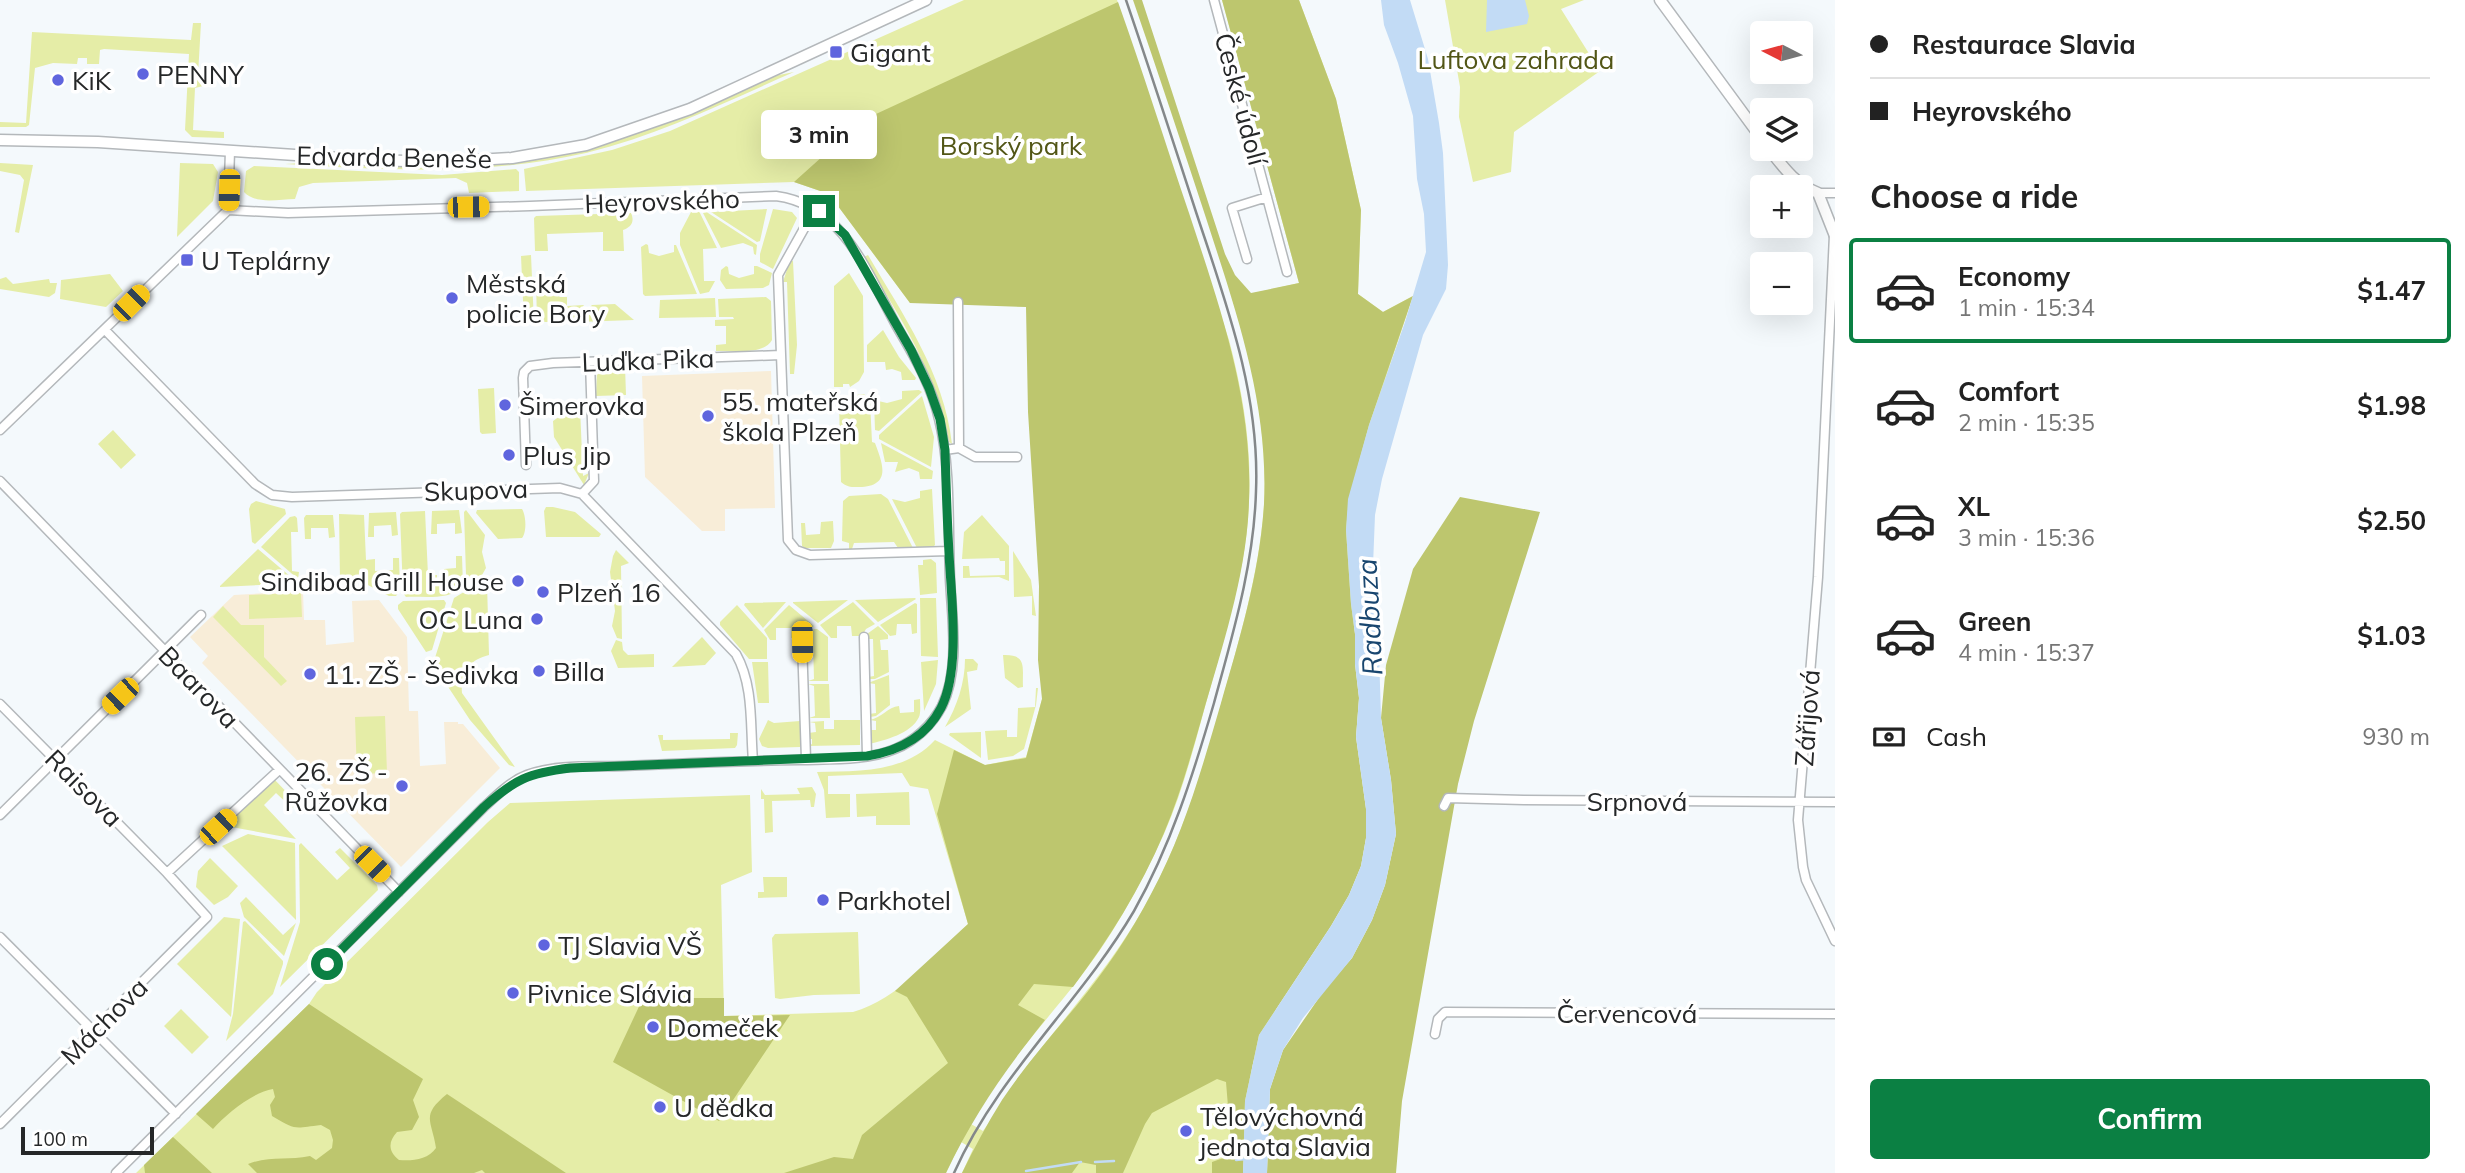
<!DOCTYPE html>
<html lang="en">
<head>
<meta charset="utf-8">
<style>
	:root { --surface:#fff; --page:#f2f2f2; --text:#222; --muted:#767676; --line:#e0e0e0; --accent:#0b8043 }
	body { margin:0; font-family:Mulish,sans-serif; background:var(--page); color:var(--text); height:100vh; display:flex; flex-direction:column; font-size:26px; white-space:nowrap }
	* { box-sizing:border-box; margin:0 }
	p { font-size:23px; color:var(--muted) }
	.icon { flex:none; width:38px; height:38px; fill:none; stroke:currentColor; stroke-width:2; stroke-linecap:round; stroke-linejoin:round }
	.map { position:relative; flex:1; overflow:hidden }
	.panel { display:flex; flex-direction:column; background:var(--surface); width:630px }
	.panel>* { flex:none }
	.banner { display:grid; align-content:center; height:154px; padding:0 35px; background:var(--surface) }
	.needle { width:46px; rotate:276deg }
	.tools { position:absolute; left:1750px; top:21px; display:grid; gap:14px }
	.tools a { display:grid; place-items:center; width:63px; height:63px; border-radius:7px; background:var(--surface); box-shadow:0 7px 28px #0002; font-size:35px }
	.scale { position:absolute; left:21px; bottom:18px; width:133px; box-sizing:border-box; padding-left:7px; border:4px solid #252728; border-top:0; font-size:19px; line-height:24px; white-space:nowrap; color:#252728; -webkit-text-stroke:5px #fff; paint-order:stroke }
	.end { position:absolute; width:32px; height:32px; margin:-16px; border:9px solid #0b8043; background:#fff; box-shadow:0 0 0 4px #fff }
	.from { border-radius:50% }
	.bubble { position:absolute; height:49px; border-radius:7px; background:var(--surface); box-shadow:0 7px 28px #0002; font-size:23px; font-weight:700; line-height:49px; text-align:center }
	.car { position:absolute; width:21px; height:42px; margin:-21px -10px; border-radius:9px; box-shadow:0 0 5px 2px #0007; background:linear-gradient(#f5c518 24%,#345 0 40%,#f5c518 0 76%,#345 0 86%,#f5c518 0) }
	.banner b { display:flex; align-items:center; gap:24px; height:66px; font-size:26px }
	.banner b+b { border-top:2px solid var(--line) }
	.banner i { width:18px; height:18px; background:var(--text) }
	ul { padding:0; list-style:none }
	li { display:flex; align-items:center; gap:21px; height:105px; margin:0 14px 10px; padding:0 21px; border:4px solid transparent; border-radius:7px }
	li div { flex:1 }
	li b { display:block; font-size:26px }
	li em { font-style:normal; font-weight:700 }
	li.on { border-color:var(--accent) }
	li>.icon { width:63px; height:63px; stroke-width:1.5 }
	h2 { padding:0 35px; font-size:32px; line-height:84px }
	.pay { display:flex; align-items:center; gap:18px; height:77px; padding:0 35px; font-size:26px }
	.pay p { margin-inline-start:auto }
	.primary-button { display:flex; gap:14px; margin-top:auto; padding:14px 35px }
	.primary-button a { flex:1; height:80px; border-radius:7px; background:var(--accent); color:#fff; font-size:28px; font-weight:700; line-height:80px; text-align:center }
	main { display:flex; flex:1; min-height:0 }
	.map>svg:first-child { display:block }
	.education { fill:#f8edd8 }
	.green { fill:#e5eda7 }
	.forest { fill:#bdc66e }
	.water { fill:#c2dbf5 }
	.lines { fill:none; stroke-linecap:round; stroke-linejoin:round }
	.stream { stroke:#c2dbf5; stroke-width:2.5 }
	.minor-casing { stroke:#b4b8bb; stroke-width:11 }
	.tertiary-casing { stroke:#b4b8bb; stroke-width:13 }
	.minor { stroke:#fff; stroke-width:8 }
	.tertiary { stroke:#fff; stroke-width:10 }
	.rail { stroke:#84888a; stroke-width:2.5 }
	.route { stroke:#0b8043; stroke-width:9 }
	.poi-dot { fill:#5f65de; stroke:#fff; stroke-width:2.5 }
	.labels { text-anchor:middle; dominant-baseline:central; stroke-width:7; stroke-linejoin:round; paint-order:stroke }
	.poi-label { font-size:26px; fill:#252728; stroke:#fff; text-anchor:start }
	.park-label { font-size:26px; fill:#525616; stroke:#fff }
	.street-label { font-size:26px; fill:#252728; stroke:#fff }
	.water-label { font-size:28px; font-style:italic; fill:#19466f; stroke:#fff }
</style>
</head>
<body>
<main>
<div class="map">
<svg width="1835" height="1173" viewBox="0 0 1835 1173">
	<rect width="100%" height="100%" fill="#f4f9fc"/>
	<path class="education" d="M771,371L775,508L725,509V531H702L645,477L642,376Z
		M303,591L304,620H325L326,645L354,642L352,601L379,600L407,637L409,711H418L420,766L446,764L444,722H458V724H463L500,768L401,867L202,663L208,656L190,637L234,595Z"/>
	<path class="green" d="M964,0H1117L1229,340C1243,393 1252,447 1249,502C1247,562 1229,620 1213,678C1198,730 1186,784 1164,834C1147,871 1128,907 1106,941C1065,1004 1007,1057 971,1124L983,1131C996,1113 1007,1092 1021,1074C1066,1015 1116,961 1151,895C1182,836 1201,775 1219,712C1238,644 1259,576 1264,505C1268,434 1253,365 1232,298L1299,283L1222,0H1299L1336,99L1361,210L1358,294L1383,312L1413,296L1385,380L1312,952L1279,1002L1252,1064L1243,1173H962L973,1149L961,1142L946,1173H136L309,1004L317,992L488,822L510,803L750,795L752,872L721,885L724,1016L853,1012C899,999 933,956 968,924L928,789L910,786L902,773L828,776V794H850V817L826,818L824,790L817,772C858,771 905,773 935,740L985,765L1026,757L1042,699V311L977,287L950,288L910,303L829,194L794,182L526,191L524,169L612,150L670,131Z
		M1445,0H1584L1561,9L1600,71L1514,132L1511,172L1473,182L1459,117L1460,87Z
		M193,23H201L198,75L208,76L207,85L195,88L193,130L224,132V138L192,137L185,130L189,54L104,49L100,50L99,64H87V58H78L77,64L53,63L35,68L29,125L26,127H0V122L26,123L32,32L191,40Z
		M794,72C726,102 659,135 586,153C485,176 388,170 285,164C343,159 402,170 460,167C577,160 670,125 774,76Z
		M0,163L33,165L19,233L15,232L24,180L20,175L0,171Z
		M180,163L213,164L218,172L213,201L177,237Z
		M254,166L442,175L516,169L519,172V191L469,193L467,183L456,178L313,183L299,187L295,199C279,199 256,205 244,192L246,171Z
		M767,209L760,241L757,242L711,212Z
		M773,209L792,212L797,218L773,269L760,262V254Z
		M699,211L717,248L703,249L704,281H715L709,292L700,294L680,245V233L691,212Z
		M705,211L757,245L756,255L754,254L753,247L743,243L721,248L703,213Z
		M631,213C635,222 631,227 623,230L624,251H603V232L547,234L548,251H535L534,218L536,216Z
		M646,244L648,245L649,253L659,256L674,252V245H676L697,294L645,296L643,294L641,247Z
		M531,255L534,323H524L521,256Z
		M868,255C903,315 944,373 952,444L949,442C936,371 900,318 864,257Z
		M790,260L793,261L797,345L794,374H790L787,282H783Z
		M726,266L728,267L729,274L739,278L754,274V266H757L772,273L769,285L763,288L726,289L720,280L721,270Z
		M849,273L863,296L864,372L859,381L850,387L849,384H843V387H834V286Z
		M110,274L123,291L106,307L60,299L61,280Z
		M6,277L13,284L49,279L50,283H57L55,293L49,297L0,289V279Z
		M549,279V286L560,297H567V306L584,305L571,322H537L536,280Z
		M766,297L771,301L772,340C763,356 733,350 716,351V345L726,344V326H715V320L734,319L733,317H719L718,299Z
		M715,298L716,317L659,318L660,300Z
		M615,304L634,320L578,322L577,320L592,305Z
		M883,330L899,357L916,378L915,380H902L901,372L892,369L886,370L885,362H867V345Z
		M606,366H625L626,395L596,396L597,371Z
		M494,388L496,433L482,434L480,432L478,389Z
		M919,390L922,392L879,431L875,430L874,400L887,403L902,399V391Z
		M864,394L870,401L872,442L875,443C882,462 892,485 862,487C853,487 848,488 841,482L839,402L847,396Z
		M922,396L934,437L931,467L879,439V435Z
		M572,408H580L583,476L589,473L584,485L554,437L553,421Z
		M113,430L136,455L121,469L98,444Z
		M881,443L933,471L932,479H920L919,472L909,468L895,472L898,462H885Z
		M932,489L935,545L933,547L917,548L892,499L905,502L920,498V491Z
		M881,494L888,499L913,548H898L894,542L854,543L852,549H849V543L842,541L843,501L849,496Z
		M256,501L285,509L286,514L255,544L252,542L249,509L251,504Z
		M553,507L575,512L601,534L599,537H546L544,511L546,507Z
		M522,509C526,515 527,532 522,538L498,539L476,513L477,510Z
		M459,510L462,533L455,534V523L437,524V534H431L432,511Z
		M466,510L485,535L482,552L486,568L482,575L473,581L469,579L466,575L464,512Z
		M425,511L428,575H437V586H444V569L456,568V556H462L463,586C450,601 424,596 406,597L403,593L400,514L402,512Z
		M396,512L398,535L392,536L391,525L374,526V537H368L369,513Z
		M339,514L364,515L366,560L375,559V571L393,570V558H399L400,591L396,596H389L364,583L340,580Z
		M306,515H333L335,537L329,538L328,528H311V539H305L304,518Z
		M982,515L1009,546V581L999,577L963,578V566H969L970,576L1005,575V561H1000L999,558L962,559L964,532Z
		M295,516L297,518L298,532H291L292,571L299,572L298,579L261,547L290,517Z
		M833,521L834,541L831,548H805L802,546L801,523H805L806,535L820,534L821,522Z
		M258,549L298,583L220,587V586Z
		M616,550L629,563L621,566L622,639L617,638L612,626L615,611L610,572L613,556Z
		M1013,551L1031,580L1036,616L1032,615V596L1014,597Z
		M931,559L936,563L937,593L920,595L918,565H923V560Z
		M482,581L487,583L489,655C469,660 460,672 462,693L515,767L509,765L470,720L433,664L454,598Z
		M301,593L302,617L249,619V595Z
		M920,598H936L938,657L921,656Z
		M916,599L878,622L855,600L915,598Z
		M444,600L446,603L432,650L426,652L398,609V605L403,601Z
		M848,600L818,623L793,603V602Z
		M786,602L763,628L744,605L745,603Z
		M853,602L875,624L866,629L862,636H852L851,626H837V638H831L820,625Z
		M915,603L917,604V633L912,634L911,624H897L896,635L890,636L880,625Z
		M737,605L767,638V659H749L720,625V622Z
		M789,605L814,626L808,630L807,622H802L801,628L807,631L802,638H791V628H776V640H770L764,630Z
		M223,606L241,625H264V657L287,681L281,686L213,617Z
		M878,626L888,635V639L880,640L881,650H888L889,672L875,679H869L868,677L874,676L873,639H867V634Z
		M814,629H817L828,637V681H808L814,679L813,642L806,637Z
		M702,637L716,653L705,665L672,667Z
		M616,640L622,642L623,650L628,655L654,654V667L618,668L611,651Z
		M1003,655C1028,654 1022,668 1023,687L1018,688L1005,678Z
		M965,659H973L978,664L977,670L967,672L971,709L945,727C957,706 965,683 965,659Z
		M938,660L936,684L924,711L921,662Z
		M752,662H768L769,703H758Z
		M889,675L890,705L876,716L870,717L869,714L876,713L875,684L868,683Z
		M808,684H829L830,718H809L815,716L814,686Z
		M1036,688H1038L1036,705L1024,749L1013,756L988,760L985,731L1007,730V737H1017L1018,708L1035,707Z
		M920,699C920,705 921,712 919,717C911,734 885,740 869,744L870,730H876V721L870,720C881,718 888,707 899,706L900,713L914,712V700Z
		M385,716L387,773L357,774L355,717Z
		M768,720L774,723L800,721V747L768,748L762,746L759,739Z
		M834,720H860V745L808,746L812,744V739H808V733L816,732L815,723L809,722L824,721V729H834Z
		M981,732V758L949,735L950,733Z
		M730,733H738L737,745L735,748L662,751L658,735H663V740L730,739Z
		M274,779L297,803L292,808L276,793L264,805L296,839L226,826Z
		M812,787L816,794L814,807H811L810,800L772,801L773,832L765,833L764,799H761V789L765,795L800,794L797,788Z
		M909,792L910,825H876V816L857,817L856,794Z
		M248,834L295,843L296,920L222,846Z
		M301,843L337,880L350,868L335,852L340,848L377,885L378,890L280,987L300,922L299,845Z
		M210,858L238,886L228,897L214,905L196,887L198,871Z
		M763,877H787V897L758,898V892H764Z
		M246,897L283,935L296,923L284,956L244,917L240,903Z
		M224,917L240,919L231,1017L177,964Z
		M245,921L283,961V964L273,994L226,1041L233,1014L243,922Z
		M858,932L860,994L814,995L780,999L775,998L772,938L775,934Z
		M181,1009L209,1037L192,1054L164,1026Z"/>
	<path class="forest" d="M1133,0H1142L1225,254L1235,275L1251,293L1299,283L1222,0H1299L1336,99L1361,210L1358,294L1383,312L1413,296L1369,425L1349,499L1346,530L1351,604L1355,634V664L1359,698L1356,737L1366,809V838L1361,866L1349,895L1331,926L1259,1035L1245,1101L1243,1173H1212V1162L1232,1155L1226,1082L1217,1079L1152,1113L1145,1124L1123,1173H1096V1165L1080,1162L1072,1173H962C974,1148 987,1124 1002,1100C1024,1067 1051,1036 1077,1005C1105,971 1131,933 1151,894C1184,833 1202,768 1221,703C1240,638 1260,571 1264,504C1269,404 1236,311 1206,218C1182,145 1158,72 1133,0Z
		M1118,2C1143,72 1165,142 1189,213C1220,307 1253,400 1249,501C1247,574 1222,647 1202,717C1191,756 1180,795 1164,833C1141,888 1109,939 1073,987L1034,984L1018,1005L1045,1020C1005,1070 973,1116 946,1173H784L834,1157L853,1159L862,1135L948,1063L907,997L895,991L968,924L937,814L954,750L985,765L1026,758L1042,699L1038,660L1039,586L1028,412L1026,307L910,303L829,194L794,182L863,120Z
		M1460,497L1540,512L1474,721L1458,784L1402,1101L1396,1173H1267L1270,1089L1283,1050L1325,989L1352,958L1372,920L1385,885L1396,834L1391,780L1381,718L1386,665L1413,569Z
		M643,998H724V1016L790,1015L719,1121L613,1062Z
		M309,1004L423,1079L413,1100L419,1117L412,1130L397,1132C388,1142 388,1151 399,1160C412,1161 428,1160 436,1148C432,1120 420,1116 447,1094L566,1173H485L482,1170L474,1173H257L248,1164C271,1155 288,1161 310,1156L316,1160L332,1148L333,1140L330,1130L321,1125C294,1128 297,1131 272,1116L270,1105L275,1097L273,1089C253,1092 226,1114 213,1129L196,1114Z
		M173,1137L212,1173H145L144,1165Z"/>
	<path class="water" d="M1381,0H1410L1428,59L1439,123L1443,153L1448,265L1446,289L1423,335L1382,479L1375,515L1372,591L1379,653L1381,718L1391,780L1396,834L1385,885L1372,920L1352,958L1303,1018L1283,1050L1270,1089L1267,1173H1243L1245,1101L1259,1035L1331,926L1349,895L1361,866L1366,838V809L1356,737L1359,698L1355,664V634L1351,604L1346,530L1348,499L1369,425L1405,322L1426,252L1424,214L1417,179L1413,116L1398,63L1384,25Z
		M1487,0H1525L1529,16L1527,24L1486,32Z"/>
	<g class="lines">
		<path class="stream" d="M1236,1160L1247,1159
			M1095,1162L1114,1161
			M1026,1171L1081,1162"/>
		<g class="minor-casing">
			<path id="minor" d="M1214,0L1287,272
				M1818,193H1835
				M815,209L778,275L788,540L796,550L810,555L949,551
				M1834,235L1818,577L1798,820L1803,867L1806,880L1835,941
				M1247,259L1232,208L1267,197
				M958,302L959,448
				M105,330L255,484L272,495L292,497L560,488L582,494L736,654C754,686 750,725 753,761
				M0,430L228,210L230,151
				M945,450L959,448L975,457H1017
				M526,465L523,378L524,372L530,366L553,363L781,355
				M0,481L399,892
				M582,494L594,481L590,362
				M864,637L867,756
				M802,642L806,759
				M0,704L167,873L207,917L0,1124
				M1444,806L1448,798L1524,800L1835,802
				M0,815L201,615
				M167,873L279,770
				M0,937L176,1114
				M1435,1034L1438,1019L1445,1012L1835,1014
				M116,1173L484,807C497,795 511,781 527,775C556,764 592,767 623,766C682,763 741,761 800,760C830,759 867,761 895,749C915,741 932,725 942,706C960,669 952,620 950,579C948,530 951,466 939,419C932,388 916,359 900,332C869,278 846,205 776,196L530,206L288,213L228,210"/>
		</g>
		<g class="tertiary-casing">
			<path id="tertiary" d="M1660,0L1762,139
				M0,140L98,142L370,160L442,162L512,158L586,145L690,109L926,0
				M1769,149C1784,168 1795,184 1818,193L1835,236"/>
		</g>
		<use href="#minor" class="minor"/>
		<use href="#tertiary" class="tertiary"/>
		<path class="rail" d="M954,1173C998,1074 1080,1003 1134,911C1171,845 1193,775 1214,703C1233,633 1254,564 1256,491C1260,393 1226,303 1196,212C1173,141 1150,70 1126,0"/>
	</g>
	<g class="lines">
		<path class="route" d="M327,964L484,807C515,779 529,773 570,768L867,756C899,751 926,737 941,708C961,669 951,596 949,553C947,518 946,484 945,450L940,419L929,388L911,350L845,235L819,211"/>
	</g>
	<g class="poi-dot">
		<rect x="829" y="45" width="14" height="14" rx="3.5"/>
		<circle cx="143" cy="74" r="7"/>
		<circle cx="58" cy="80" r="7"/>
		<rect x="180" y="253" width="14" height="14" rx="3.5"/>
		<circle cx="452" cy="298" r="7"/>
		<circle cx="505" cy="405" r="7"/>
		<circle cx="708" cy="416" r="7"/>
		<circle cx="509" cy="455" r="7"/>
		<circle cx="518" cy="581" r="7"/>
		<circle cx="543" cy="592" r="7"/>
		<circle cx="537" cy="619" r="7"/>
		<circle cx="539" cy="671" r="7"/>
		<circle cx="310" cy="674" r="7"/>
		<circle cx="402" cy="786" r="7"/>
		<circle cx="823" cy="900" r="7"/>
		<circle cx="544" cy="945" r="7"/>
		<circle cx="513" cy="993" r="7"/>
		<circle cx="653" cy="1027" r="7"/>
		<circle cx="660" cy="1107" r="7"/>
		<circle cx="1186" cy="1131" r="7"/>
	</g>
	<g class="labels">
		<g class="poi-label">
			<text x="850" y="52">Gigant</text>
			<text x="157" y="74">PENNY</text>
			<text x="72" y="80">KiK</text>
			<text x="201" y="260">U Teplárny</text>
			<text x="466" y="283">Městská<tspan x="466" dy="30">policie Bory</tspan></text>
			<text x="722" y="401">55. mateřská<tspan x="722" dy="30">škola Plzeň</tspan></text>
			<text x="519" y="405">Šimerovka</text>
			<text x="523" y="455">Plus Jip</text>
			<text x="504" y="581" text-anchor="end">Sindibad Grill House</text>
			<text x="557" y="592">Plzeň 16</text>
			<text x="523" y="619" text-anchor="end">OC Luna</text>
			<text x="553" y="671">Billa</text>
			<text x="324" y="674">11. ZŠ - Šedivka</text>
			<text x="388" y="771" text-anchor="end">26. ZŠ -<tspan x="388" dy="30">Růžovka</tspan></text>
			<text x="837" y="900">Parkhotel</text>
			<text x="558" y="945">TJ Slavia VŠ</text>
			<text x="527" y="993">Pivnice Slávia</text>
			<text x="667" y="1027">Domeček</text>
			<text x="674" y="1107">U dědka</text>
			<text x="1200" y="1116">Tělovýchovná<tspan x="1200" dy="30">jednota Slavia</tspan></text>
		</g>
		<g class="park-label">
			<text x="1516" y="59">Luftova zahrada</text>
			<text x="1011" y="145">Borský park</text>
		</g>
		<g class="street-label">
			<text transform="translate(1241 99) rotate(75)">České údolí</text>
			<text transform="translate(394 157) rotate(1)">Edvarda Beneše</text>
			<text transform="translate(662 201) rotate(-2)">Heyrovského</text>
			<text transform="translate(648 360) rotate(-2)">Luďka Pika</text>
			<text transform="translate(476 490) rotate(-2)">Skupova</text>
			<text transform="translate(199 687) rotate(46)">Baarova</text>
			<text transform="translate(1807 718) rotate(-86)">Zářijová</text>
			<text transform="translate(84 788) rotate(45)">Raisova</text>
			<text x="1637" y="801">Srpnová</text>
			<text x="1627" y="1013">Červencová</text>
			<text transform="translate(104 1021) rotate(-45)">Máchova</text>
		</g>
		<g class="water-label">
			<text transform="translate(1369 617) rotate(-93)">Radbuza</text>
		</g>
	</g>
</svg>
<div class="tools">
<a><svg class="needle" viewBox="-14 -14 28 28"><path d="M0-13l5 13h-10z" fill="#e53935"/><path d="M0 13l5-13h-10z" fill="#767676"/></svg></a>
<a><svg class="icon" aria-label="layers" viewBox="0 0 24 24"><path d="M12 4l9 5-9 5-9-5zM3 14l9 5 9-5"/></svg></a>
<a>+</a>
<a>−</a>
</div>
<div class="scale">100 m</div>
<i class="end from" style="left:327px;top:964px"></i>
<i class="end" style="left:819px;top:211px"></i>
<div class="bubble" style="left:761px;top:110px;width:116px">3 min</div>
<i class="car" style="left:229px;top:190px;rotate:182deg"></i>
<i class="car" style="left:468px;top:207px;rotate:89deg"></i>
<i class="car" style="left:131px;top:303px;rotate:45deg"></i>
<i class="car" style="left:802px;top:642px;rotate:179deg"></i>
<i class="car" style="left:120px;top:696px;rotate:226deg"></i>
<i class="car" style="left:218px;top:827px;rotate:47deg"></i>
<i class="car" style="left:372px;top:864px;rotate:135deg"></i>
</div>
<section class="panel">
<div class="banner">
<b><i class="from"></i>Restaurace Slavia</b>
<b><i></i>Heyrovského</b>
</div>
<h2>Choose a ride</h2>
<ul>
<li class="on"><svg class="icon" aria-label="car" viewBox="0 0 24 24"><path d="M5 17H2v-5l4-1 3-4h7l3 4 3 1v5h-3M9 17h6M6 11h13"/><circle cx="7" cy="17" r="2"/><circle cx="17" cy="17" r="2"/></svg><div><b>Economy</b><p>1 min · 15:34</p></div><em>$1.47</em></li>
<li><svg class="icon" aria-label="car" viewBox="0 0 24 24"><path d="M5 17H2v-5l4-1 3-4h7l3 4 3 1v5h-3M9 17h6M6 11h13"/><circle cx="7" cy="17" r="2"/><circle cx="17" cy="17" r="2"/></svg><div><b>Comfort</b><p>2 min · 15:35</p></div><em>$1.98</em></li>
<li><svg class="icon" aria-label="car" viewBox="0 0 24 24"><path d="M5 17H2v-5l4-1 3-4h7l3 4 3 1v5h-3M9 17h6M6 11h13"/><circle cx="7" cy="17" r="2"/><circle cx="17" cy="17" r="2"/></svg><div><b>XL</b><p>3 min · 15:36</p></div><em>$2.50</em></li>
<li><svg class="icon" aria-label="car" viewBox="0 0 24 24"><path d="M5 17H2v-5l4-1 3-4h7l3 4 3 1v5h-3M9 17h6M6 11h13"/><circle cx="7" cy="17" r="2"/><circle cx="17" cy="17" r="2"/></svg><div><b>Green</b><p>4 min · 15:37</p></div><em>$1.03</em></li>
</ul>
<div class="pay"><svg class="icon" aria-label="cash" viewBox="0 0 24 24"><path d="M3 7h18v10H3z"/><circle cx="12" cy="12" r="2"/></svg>Cash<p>930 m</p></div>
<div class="primary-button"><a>Confirm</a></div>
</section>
</main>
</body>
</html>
